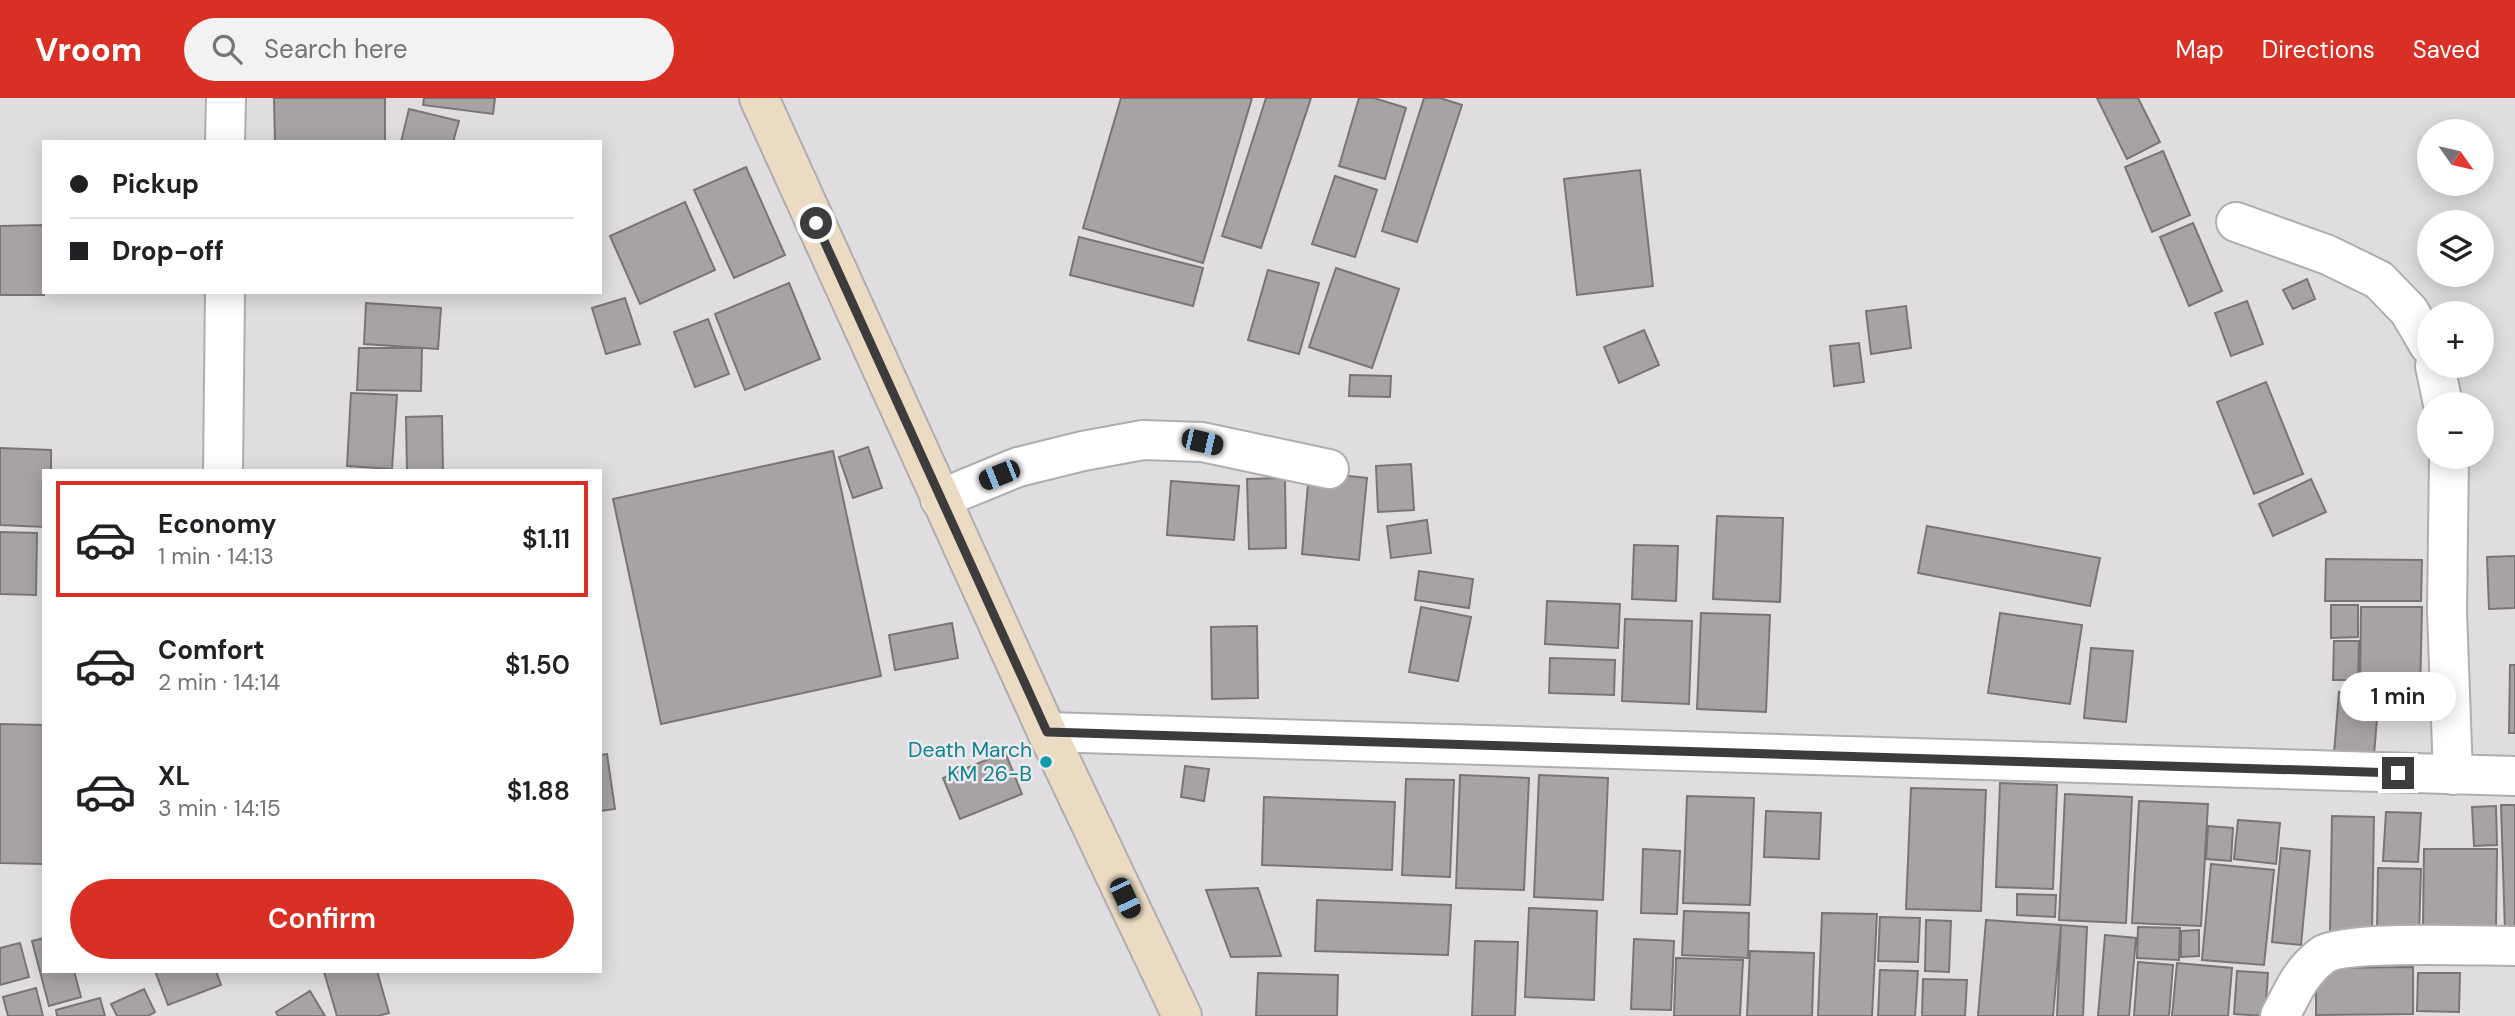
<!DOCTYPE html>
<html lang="en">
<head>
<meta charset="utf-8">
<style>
	:root { --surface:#fff; --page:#f2f2f2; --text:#202124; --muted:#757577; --line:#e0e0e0; --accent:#d93025 }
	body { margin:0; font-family:"DM Sans",sans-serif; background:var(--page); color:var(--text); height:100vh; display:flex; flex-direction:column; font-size:26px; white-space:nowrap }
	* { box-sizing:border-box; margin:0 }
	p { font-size:23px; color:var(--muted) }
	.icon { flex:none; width:38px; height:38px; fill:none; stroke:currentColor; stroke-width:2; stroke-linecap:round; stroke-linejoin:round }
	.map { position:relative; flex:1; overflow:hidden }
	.panel { position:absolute; left:42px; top:371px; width:560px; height:504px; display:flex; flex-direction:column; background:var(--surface); border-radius:0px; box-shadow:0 4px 18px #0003 }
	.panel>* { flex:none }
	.top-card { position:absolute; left:42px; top:42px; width:560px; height:154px; border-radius:0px; box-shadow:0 4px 18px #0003; display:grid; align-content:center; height:154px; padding:0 28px; background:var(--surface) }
	.needle { width:46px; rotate:124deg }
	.buttons { position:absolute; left:2417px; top:21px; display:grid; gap:14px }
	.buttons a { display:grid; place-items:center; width:77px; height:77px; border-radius:50%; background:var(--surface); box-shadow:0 4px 18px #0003; font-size:35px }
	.end { position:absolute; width:32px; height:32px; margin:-16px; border:9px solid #3d3c3d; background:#fff; box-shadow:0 0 0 4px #fff }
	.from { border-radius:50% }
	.bubble { position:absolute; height:49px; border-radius:24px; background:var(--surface); box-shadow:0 4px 18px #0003; font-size:23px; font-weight:600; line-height:49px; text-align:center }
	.car { position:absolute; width:21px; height:42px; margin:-21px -10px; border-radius:9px; box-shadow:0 0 5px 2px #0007; background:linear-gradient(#222 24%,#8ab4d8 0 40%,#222 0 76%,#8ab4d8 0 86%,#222 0) }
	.top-card b { display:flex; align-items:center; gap:24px; height:66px; font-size:26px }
	.top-card b+b { border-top:2px solid var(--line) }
	.top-card i { width:18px; height:18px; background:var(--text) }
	ul { padding:12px 0 0; list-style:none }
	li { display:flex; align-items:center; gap:21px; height:116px; margin:0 14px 10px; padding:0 14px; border:4px solid transparent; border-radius:0px }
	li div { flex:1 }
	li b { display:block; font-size:26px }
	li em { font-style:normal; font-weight:600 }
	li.current { border-color:var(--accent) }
	li>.icon { width:63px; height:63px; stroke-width:1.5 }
	.primary-button { display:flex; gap:14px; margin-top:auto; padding:14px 28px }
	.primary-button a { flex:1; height:80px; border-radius:42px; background:var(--accent); color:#fff; font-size:28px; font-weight:600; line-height:80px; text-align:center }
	header { display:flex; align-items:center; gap:42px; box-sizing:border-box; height:98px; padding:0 35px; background:var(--accent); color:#fff }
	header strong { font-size:33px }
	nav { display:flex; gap:38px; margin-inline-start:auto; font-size:24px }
	.search { width:490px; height:63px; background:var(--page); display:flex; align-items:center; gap:18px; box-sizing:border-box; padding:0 24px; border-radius:38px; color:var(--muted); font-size:26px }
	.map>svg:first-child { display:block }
	.building { fill:#a8a3a3; stroke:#797574; stroke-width:2 }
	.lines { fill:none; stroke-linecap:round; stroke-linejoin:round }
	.street-casing { stroke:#afadb0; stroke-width:42 }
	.secondary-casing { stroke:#afadb0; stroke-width:42 }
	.street { stroke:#fff; stroke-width:38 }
	.secondary { stroke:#ebdbc3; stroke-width:38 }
	.route { stroke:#3d3c3d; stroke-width:9 }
	.culture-dot { fill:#0f9aa8; stroke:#edeaee; stroke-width:2.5 }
	.labels { text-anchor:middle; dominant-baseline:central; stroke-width:5; stroke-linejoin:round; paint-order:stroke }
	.culture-label { font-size:21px; fill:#0d838f; stroke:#edeaee; text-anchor:end }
</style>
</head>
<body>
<header>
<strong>Vroom</strong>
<div class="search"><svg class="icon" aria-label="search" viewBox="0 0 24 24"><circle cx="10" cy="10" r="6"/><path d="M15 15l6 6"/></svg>Search here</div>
<nav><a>Map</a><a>Directions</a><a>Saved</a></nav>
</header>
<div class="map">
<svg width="2515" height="918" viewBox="0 0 2515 918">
	<rect width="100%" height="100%" fill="#e0dde1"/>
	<path class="building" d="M274,0H385V44H275Z
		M424,0H495L493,16L423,7Z
		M1121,0H1252L1203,165L1083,130Z
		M1266,0H1311L1261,150L1222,138Z
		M1359,0H1374L1406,10L1385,81L1339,68Z
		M1424,0H1440L1462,7L1417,144L1382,133Z
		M2097,0H2138L2160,44L2127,61Z
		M409,11L459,23L453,44H401Z
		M2163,53L2190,117L2152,134L2125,69Z
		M746,69L785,157L734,180L694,92Z
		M1640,72L1653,188L1577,197L1564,81Z
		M1335,78L1377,92L1355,159L1312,146Z
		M685,104L715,172L640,206L610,138Z
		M2193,125L2222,193L2189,208L2160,139Z
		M44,127V197H0V128Z
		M1079,139L1203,170L1193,208L1070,177Z
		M1336,170L1399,191L1372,270L1309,249Z
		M1268,172L1319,185L1299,256L1248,242Z
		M2307,181L2315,201L2293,211L2283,192Z
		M789,185L820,261L745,292L715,216Z
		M625,200L640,246L606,256L592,210Z
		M2247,203L2263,246L2231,258L2215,215Z
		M366,205L441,210L438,251L364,246Z
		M1906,208L1911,250L1871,256L1866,213Z
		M708,221L729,276L695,289L674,234Z
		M1644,232L1659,267L1619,285L1604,249Z
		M1859,245L1864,284L1834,288L1830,248Z
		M359,250H422L421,293L357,292Z
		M1350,277L1391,278L1390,299L1349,298Z
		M2266,284L2303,376L2254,396L2217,304Z
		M351,295L397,297L392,371L347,368Z
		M442,318L443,373H407L406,319Z
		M868,349L882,390L853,400L839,359Z
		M0,350L51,352V373H44V429L0,427Z
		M833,353L881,578L661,626L613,401Z
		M1411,366L1414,412L1378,414L1376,368Z
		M1309,374L1367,380L1359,462L1302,456Z
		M1285,380L1286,450L1249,451L1247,381Z
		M2311,381L2326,414L2273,438L2259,406Z
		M1171,383L1239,388L1234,442L1167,437Z
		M1717,418L1783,420L1780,504L1713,501Z
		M1427,422L1431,455L1391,460L1387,428Z
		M1927,428L2100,460L2090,508L1918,475Z
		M0,434L37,435L36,497L0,496Z
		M1634,447L1678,448L1676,503L1632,501Z
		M2515,458V510L2489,511L2487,459Z
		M2326,461L2422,462L2421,503H2325Z
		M1419,473L1473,481L1469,510L1415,502Z
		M1547,503L1620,506L1618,550L1545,546Z
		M2331,507H2358V539L2331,540Z
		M1421,509L1471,519L1458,583L1409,574Z
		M2361,509H2422L2420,595H2360Z
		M1701,515L1770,517L1766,614L1697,611Z
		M2000,515L2082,527L2070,606L1988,595Z
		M1625,521L1692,523L1689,606L1622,603Z
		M952,525L958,560L895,572L889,537Z
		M1257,528L1258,600L1212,601L1211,529Z
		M2334,543H2359L2358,582H2333Z
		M2091,550L2133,553L2126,624L2084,620Z
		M1550,560L1615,562L1614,597L1549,595Z
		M2510,567H2515V635H2509Z
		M2339,594L2379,596L2374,657L2334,655Z
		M0,626L44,627V766L0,765Z
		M1005,654L1022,696L960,721L943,680Z
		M607,656L615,711L600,713V657Z
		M1185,668L1209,671L1204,703L1181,699Z
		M1460,677L1529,680L1524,792L1456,790Z
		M1539,677L1608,680L1603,802L1534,799Z
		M1406,681L1454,682L1450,779L1402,777Z
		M2000,685L2057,687L2053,791L1996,789Z
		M1911,690L1986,692L1981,813L1906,811Z
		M2065,696L2132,699L2126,825L2059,822Z
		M1687,698L1754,700L1750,807L1683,805Z
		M1264,699L1395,704L1392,772L1262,767Z
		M2139,703L2208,706L2201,828L2132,825Z
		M2501,707H2515V833H2505Z
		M2496,708L2497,747L2474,748L2472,709Z
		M1766,713L1821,715L1819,761L1764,759Z
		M2386,714L2421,715L2418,764L2383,763Z
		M2332,718L2374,719L2372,835L2330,834Z
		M2238,722L2280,725L2276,766L2234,761Z
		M2208,728L2233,730L2231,763L2206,761Z
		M2281,750L2310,753L2301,847L2272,844Z
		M1643,751L1680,753L1677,816L1641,815Z
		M2424,751H2497L2496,830H2423Z
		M2211,766L2274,772L2264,867L2202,862Z
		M2378,770L2421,771L2419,834L2377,833Z
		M1258,790L1281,858L1231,859L1206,792Z
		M2017,796L2056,797L2055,819L2017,817Z
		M1317,802L1451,807L1448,857L1315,853Z
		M1529,810L1597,813L1594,902L1525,899Z
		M1684,813L1749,815L1748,860L1682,857Z
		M1822,815L1877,816L1872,918H1818Z
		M1880,819L1920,820L1918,864L1878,863Z
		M1926,822L1951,823L1949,874L1925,873Z
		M1986,822L2061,827L2053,918H1978Z
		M2061,827L2087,829L2083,918H2057Z
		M2138,829L2180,830L2179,862L2137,860Z
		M2199,832V858L2181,859V833Z
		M2105,837L2136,840L2129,918H2098Z
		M44,840V873H74L81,899L49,908L32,843Z
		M1634,841L1674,843L1671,912L1631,911Z
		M1475,843L1518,844L1515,918H1472Z
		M20,845L29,879L0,887V850Z
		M1750,853L1814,855L1812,918H1747Z
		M1676,860L1743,862L1740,918H1674Z
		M2138,864L2173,867L2169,918H2134Z
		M2177,865L2232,870L2228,918H2172Z
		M2413,869V916L2316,917V870Z
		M1880,872L1918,873L1915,918H1878Z
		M155,873H216L221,887L168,907Z
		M377,873L389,915L378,918H337L324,874Z
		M2237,873L2268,875L2265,918L2234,916Z
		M1258,875L1338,877L1337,918H1256Z
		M2418,875H2460L2459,914L2417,913Z
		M1923,881L1967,882L1965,918H1922Z
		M36,890L43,918H8L3,899Z
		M144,891L155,914L148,918H117L111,906Z
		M310,893L325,918H278L276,914Z
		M100,900L105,918H57L56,912Z"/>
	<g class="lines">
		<g class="street-casing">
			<path id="street" d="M225,44L226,0
				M2236,124L2328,157L2379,182L2409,213L2429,247
				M2435,268L2443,306
				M2449,359L2447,513L2453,677
				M223,373L225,194
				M940,401L1018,369L1083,353L1143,342L1202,344L1329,371
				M1047,634L2515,678
				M2280,918C2293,894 2300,874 2323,857C2345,842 2480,848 2515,848"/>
		</g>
		<g class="secondary-casing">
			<path id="secondary" d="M759,0L1047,634L1182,918"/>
		</g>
		<use href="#street" class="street"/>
		<use href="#secondary" class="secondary"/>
	</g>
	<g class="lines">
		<path class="route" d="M816,125L1047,634L2398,675"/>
	</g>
	<circle class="culture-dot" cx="1046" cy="664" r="7"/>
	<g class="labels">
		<g class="culture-label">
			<text x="1032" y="652">Death March<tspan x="1032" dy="24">KM 26-B</tspan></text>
		</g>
	</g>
</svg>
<div class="buttons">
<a><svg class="needle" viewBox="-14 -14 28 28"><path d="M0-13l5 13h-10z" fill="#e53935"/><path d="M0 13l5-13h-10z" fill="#757577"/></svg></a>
<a><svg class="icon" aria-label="layers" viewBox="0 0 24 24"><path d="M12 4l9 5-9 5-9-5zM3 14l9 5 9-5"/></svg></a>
<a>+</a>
<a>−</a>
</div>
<i class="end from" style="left:816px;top:125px"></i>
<i class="end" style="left:2398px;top:675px"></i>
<div class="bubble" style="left:2340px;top:574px;width:116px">1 min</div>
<i class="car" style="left:1202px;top:344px;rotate:103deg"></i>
<i class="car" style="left:999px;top:377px;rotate:248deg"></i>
<i class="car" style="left:1125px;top:800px;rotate:155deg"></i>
<div class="top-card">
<b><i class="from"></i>Pickup</b>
<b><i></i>Drop-off</b>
</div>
<section class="panel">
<ul>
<li class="current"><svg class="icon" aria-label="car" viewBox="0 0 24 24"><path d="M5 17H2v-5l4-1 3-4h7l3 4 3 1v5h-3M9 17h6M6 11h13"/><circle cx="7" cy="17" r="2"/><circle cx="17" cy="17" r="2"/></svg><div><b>Economy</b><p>1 min · 14:13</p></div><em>$1.11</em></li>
<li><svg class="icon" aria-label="car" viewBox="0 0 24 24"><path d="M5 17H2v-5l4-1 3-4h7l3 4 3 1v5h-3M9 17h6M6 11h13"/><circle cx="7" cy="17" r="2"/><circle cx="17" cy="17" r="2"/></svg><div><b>Comfort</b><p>2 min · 14:14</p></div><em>$1.50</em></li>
<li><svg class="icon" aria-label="car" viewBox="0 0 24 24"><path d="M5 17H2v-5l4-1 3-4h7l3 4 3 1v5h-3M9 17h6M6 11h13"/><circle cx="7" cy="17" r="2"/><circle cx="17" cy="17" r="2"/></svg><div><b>XL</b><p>3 min · 14:15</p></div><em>$1.88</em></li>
</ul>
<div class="primary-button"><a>Confirm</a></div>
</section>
</div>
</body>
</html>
